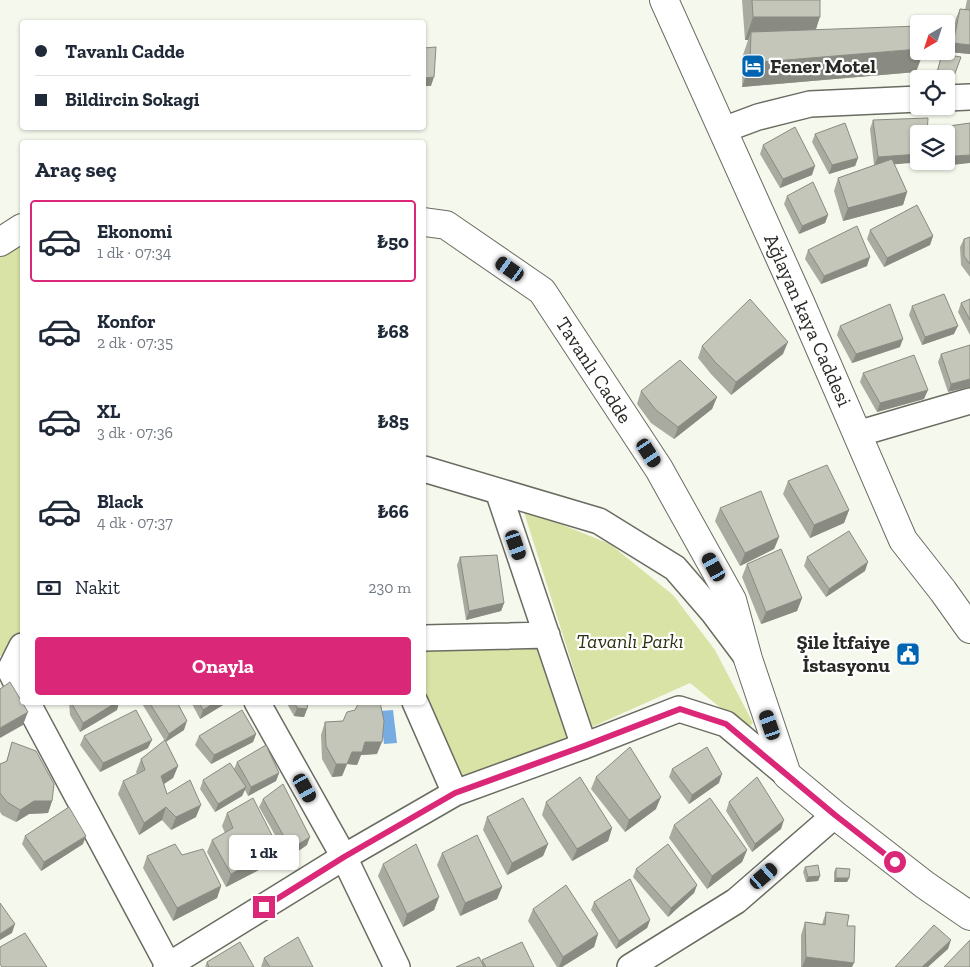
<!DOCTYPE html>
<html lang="tr">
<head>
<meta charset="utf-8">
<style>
	:root { --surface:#fff; --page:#f2f2f3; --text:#1f2937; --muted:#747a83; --line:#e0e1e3; --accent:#db2777 }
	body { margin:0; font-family:"Zilla Slab",serif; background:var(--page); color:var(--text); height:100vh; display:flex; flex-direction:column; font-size:19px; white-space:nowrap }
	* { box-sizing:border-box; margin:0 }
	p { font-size:16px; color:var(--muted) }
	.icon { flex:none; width:28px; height:28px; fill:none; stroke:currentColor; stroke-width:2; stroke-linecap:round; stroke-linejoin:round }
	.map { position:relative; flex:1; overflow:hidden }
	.details { position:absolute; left:20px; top:140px; width:406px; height:565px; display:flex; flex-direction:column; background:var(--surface); border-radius:5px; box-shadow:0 1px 4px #0004 }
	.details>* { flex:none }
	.guide { position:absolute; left:20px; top:20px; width:406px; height:110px; border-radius:5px; box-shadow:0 1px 4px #0004; display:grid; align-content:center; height:110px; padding:0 15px; background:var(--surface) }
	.needle { width:32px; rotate:219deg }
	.tools { position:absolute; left:910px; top:15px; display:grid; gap:10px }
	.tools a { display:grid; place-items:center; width:45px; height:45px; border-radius:5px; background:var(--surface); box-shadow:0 1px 4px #0004; font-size:25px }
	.end { position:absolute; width:22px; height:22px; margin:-11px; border:6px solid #db2777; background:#fff; box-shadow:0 0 0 2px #fff }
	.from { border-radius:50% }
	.bubble { position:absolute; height:35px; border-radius:5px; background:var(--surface); box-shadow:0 1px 4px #0004; font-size:16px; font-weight:800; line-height:35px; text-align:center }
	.car { position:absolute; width:15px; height:30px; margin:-15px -8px; border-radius:6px; box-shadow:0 0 4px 1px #0007; background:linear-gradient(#222 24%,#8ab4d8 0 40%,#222 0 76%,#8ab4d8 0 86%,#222 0) }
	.guide b { display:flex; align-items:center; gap:18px; height:48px; font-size:19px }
	.guide b+b { border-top:1px solid var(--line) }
	.guide i { width:12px; height:12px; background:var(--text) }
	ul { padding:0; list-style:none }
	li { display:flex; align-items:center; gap:15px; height:82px; margin:0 10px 8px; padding:0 5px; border:2px solid transparent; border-radius:5px }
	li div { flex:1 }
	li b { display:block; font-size:19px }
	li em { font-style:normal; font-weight:800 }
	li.on { border-color:var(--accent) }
	li>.icon { width:45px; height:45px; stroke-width:1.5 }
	h2 { padding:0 15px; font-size:22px; line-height:60px }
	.pay { display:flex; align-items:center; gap:12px; height:55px; padding:0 15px; font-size:19px }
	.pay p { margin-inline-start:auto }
	.cta { display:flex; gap:10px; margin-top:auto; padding:10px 15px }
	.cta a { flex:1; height:58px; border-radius:5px; background:var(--accent); color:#fff; font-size:20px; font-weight:800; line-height:58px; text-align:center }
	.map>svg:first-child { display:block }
	.green { fill:#d9e3a6 }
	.water { fill:#77ace3 }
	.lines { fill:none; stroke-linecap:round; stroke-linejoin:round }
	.street-casing { stroke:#6a6c62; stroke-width:28 }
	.secondary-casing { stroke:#6a6c62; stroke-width:30 }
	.street { stroke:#fff; stroke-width:25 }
	.secondary { stroke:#fff; stroke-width:28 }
	.wall { fill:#a9aaa0 }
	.shaded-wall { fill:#898b82 }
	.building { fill:#c4c6ba; stroke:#898b82 }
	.route { stroke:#db2777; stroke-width:6 }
	.labels { text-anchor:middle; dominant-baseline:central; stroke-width:4.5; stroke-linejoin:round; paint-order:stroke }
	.poi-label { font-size:20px; font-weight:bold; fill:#292a25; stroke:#fff; text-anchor:start }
	.street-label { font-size:20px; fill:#292a25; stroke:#fff }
	.park-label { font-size:20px; font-style:italic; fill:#2d3111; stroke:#fff }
</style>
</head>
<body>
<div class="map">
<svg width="970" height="967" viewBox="0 0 970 967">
	<rect width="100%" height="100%" fill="#f5f8ec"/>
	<path class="green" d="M22,240V644L0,656V254Z
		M523,509L610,544L673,595L715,650L753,723L747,729L690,683L592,727Z
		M535,640L569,736L456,782L424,702V647Z"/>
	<path class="water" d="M393,710L397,743L384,744L380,711Z"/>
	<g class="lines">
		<g class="street-casing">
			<path id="street" d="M946,98L970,97
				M723,130L758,117L810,104L919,99
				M857,434L970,401
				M424,469L599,521L675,568L713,612L746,656
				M498,491L584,746
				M424,638L547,635
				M22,646L10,670L22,694
				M27,702L169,967
				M257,702L344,857L397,967
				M415,702L455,793
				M166,967L344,857L455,793L584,746L679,709L726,724L787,775
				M630,967L736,901L835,815"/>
		</g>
		<g class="secondary-casing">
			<path id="secondary" d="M664,0L800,302L903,540L943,591L970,629
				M424,222L446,225L542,291L659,469L732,600L748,659L787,775L835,815L925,885L970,916
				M0,242L22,228"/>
		</g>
		<use href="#street" class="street"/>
		<use href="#secondary" class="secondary"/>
	</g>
	<path class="wall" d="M742,0H820L816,30L916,72L742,87L743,55L748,40H745Z
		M967,0H970V54L949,52L956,18L960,9L965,10Z
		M942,54L961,57L953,80L935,77Z
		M873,120L919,161H923L894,164L907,192L903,205L843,221L834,191L838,178L874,165L870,129Z
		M970,123L952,165L946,157V134L949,126Z
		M815,134L858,158L855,166L829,174L812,142Z
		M763,145L812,175L780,188L760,154Z
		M787,196L828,215L825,223L799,234L784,204Z
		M870,230L933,236L930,245L884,267L867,239Z
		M970,237V277L961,265L960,247L964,239Z
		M808,250L867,266L821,284L805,259Z
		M970,299V335L958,312L961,303Z
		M912,306L954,334L922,345L909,315Z
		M840,326L900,347L852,363L837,335Z
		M970,345L948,392L938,362L941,354Z
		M702,346L783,354L731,395L711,374L698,358Z
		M863,373L924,399L877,412L860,382Z
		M641,391L717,397L712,409L674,439L651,423L637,404Z
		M788,481L849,510L844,523L810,538L783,494Z
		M720,508L779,537L774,549L740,566L715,521Z
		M460,557L504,603L501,611L466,620L457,565Z
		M807,557L865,571L826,597L804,566Z
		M747,564L802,598L797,611L761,624L742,577Z
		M69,702H119L117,710L80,732L70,715Z
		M141,702H177L184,730L166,742L178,766L173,778L164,784L167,794L196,817L171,830L162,820L139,835L118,794L123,781L137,774L136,772L141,759L165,741Z
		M191,702H228L200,719Z
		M286,702H308L307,709L304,717L294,716Z
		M338,702H380L377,754L361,755L357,765L347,764L342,776L332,777L322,759L321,735L325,722L343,721L355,710L358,705H340Z
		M256,734L253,742L211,764L195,745L199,736Z
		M84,736L148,748L100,772L80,745Z
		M12,742L52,801L48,813L29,814L16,822L2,815L0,812V764L6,762Z
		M237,762L279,773L276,781L248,796L245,790L242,796L215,812L200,789L203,780L234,769Z
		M672,769L719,783L689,804L669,777Z
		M596,777L656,809L625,832L591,789Z
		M263,799L307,845L288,858L259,807Z
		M546,802L612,828L608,841L572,861L542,815Z
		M729,802L781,829L752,852L726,811Z
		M227,813L274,862L226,887L207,852L212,840L225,833L222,826Z
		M487,817L548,844L543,856L507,875L483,830Z
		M674,825L747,850L742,862L707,889L669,838Z
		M25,836L83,844L41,871L22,844Z
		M442,853L502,887L497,899L460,916L437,865Z
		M182,855L221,886L217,898L173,921L143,868L147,856Z
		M383,864L439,897L434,910L403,927L378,876Z
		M805,867L820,876L818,881L806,882L803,872Z
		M836,868L849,878L847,882H834V872Z
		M636,869L697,885L694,893L668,917L633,877Z
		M594,902L650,920L647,928L616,949L591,910Z
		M533,909L598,934L594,947L562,967H557L528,921Z
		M826,912L847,926L852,967H801V935L805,922L822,924Z
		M264,958L313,967H261Z
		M482,960L534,967H456L482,962Z
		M207,962L254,967H205Z"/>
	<path class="shaded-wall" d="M753,17H820L812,41L751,32L748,40H745Z
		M953,43L970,45V54L949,52Z
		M919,49V51H924L916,72L742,87L750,63Z
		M434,77L431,86H424V78Z
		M919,154V161L923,162L874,166L878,157Z
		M970,155V163L952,165L955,156Z
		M858,158L855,166L829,174L832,165Z
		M815,166L812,175L780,188L783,179Z
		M907,192L903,205L843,221L848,208Z
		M828,215L825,223L799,234L802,226Z
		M933,236L930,245L884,267L887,258Z
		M870,257L867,266L821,284L824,276Z
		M958,326L954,334L922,345L925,337Z
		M903,339L900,347L852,363L856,354Z
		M788,342L783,354L731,395L736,382Z
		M970,379V387L948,392L951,384Z
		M928,390L924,399L877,412L880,403Z
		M717,397L712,409L674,439L678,427Z
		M849,510L844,523L810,538L814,525Z
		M779,537L774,549L740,566L745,553Z
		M868,562L865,571L826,597L829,589Z
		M802,598L797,611L761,624L766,612Z
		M504,603L501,611L466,620L469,611Z
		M117,702H119L117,710L80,732L83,723Z
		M216,702H228L200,719L203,710Z
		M341,702H375L374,704L340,705Z
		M297,708L307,709L304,717L294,716Z
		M28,712L23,725L0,738V728Z
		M187,721L184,730L165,742L169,734Z
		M256,734L253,742L211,764L214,755Z
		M152,740L148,748L100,772L103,763Z
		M365,742H382L377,754L361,755L357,765L347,764L342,776L332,777L336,764Z
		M178,766L173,778L156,789L161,776Z
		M279,773L276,781L248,796L251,787Z
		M722,774L719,783L689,804L692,795Z
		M246,787L242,796L215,812L218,804Z
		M661,797L656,809L625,832L629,820Z
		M34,801H52L48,813L29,814L16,822L20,810Z
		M201,805L196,817L171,830L176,817Z
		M166,807L162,820L139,835L144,823Z
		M784,820L781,829L752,852L755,844Z
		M612,828L608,841L572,861L577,849Z
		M86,836L83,844L41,871L44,862Z
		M310,837L307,845L288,858L291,849Z
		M548,844L543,856L507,875L512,863Z
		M279,849L274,862L226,887L231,874Z
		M747,850L742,862L707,889L712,876Z
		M820,876L818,881L806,882L808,877Z
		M836,878H849L847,882H834Z
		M697,885L694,893L668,917L671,908Z
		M221,886L217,898L173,921L177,908Z
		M502,887L497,899L460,916L465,903Z
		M439,897L434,910L403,927L407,914Z
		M650,920L647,928L616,949L619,941Z
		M15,924L12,933L0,940V934Z
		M598,934L594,947L562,967H559L563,957Z
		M951,940L948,949L928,967H922Z
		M806,957L854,963L852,967H802Z"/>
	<path class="building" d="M752,0H820V17H753Z
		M960,9L970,10V45L953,43Z
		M919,26V49L750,63L751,32Z
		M436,47L434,77L424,78V48Z
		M942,54L961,57L954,76L937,73Z
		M928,118L927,134H919V154L878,157L873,120Z
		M845,123L858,158L832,165L815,134Z
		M970,123V155L955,156L947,145L949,126Z
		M795,127L815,166L783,179L763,145Z
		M892,159L907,192L848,208L838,178Z
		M813,182L828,215L802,226L787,196Z
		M917,205L933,236L887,258L870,230Z
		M857,226L870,257L824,276L808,250Z
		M970,237V264L964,256V239Z
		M944,294L958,326L925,337L912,306Z
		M750,299L788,342L736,382L715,362L702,346Z
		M970,299V320L961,303Z
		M890,304L903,339L856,354L840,326Z
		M970,345V379L951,384L941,354Z
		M914,355L928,390L880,403L863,373Z
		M680,360L717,397L678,427L656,410L641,391Z
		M827,465L849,510L814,525L788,481Z
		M761,491L779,537L745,553L720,508Z
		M849,531L868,562L829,589L807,557Z
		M781,549L802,598L766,612L747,564Z
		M497,555L504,603L469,611L460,557Z
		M10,682L28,712L0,728V689Z
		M73,702H117L83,723L73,706Z
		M149,702H177L187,721L169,734Z
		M199,702H216L203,710Z
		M294,702H308L307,709L297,708Z
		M359,702H380L384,721L382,742H365L362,752H352L347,764H336L326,746L325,722L343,721L347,712L355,710Z
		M136,710L152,740L103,763L84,736Z
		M242,710L256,734L214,755L199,736Z
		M165,740L178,766L161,776L167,794L190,780L201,805L176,817L166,807L144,823L123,781L145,770L141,759Z
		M12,742L36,751L54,784L52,801H34L20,810L7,802L0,793V764L7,761Z
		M266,745L279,773L251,787L237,762Z
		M630,747L661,797L629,820L596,777Z
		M707,747L722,774L692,795L672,769Z
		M230,763L246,787L218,804L203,780Z
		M580,777L612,828L577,849L546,802Z
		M757,777L784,820L755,844L729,802Z
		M283,784L310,837L291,849L263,799Z
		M253,798L279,849L231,874L212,840L233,828L227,813Z
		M523,798L548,844L512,863L487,817Z
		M710,798L747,850L712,876L674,825Z
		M69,807L86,836L44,862L25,836Z
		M477,835L502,887L465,903L442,853Z
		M175,844L182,855L203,849L221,886L177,908L147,856Z
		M416,844L439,897L407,914L383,864Z
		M668,844L697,885L671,908L636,869Z
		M818,865L820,876L808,877L805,867Z
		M836,868L850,869L849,878H836Z
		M630,879L650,920L619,941L594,902Z
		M566,885L598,934L563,957L533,909Z
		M0,903L15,924L0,934Z
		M826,912L849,915L847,926H855L854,963L806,957L805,922L825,925Z
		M934,925L951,940L922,967H895Z
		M25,933L47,967H2L0,964V947Z
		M298,937L313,967H270L264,958Z
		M970,940V967H944Z
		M240,942L254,967H209L207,962Z
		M522,942L534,967H486L482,960Z
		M479,957L484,967H456Z"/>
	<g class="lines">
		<path class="route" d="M264,907L344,857L455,793L584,746L680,709L726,724L835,815L895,862"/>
	</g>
	<defs>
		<g id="hotel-square" transform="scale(1.25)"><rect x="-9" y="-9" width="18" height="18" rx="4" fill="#0065b1" stroke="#fff"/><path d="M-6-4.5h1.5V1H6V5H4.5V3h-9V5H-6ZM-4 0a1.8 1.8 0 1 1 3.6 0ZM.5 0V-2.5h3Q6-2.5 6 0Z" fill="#fff"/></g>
		<g id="civic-square" transform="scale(1.25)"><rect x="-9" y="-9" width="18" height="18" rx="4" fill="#0065b1" stroke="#fff"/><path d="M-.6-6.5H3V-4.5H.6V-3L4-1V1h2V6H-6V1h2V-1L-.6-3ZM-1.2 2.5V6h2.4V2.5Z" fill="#fff"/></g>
	</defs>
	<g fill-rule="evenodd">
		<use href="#hotel-square" x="753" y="66"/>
		<use href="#civic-square" x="908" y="654"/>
	</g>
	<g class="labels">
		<g class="poi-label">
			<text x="770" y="66">Fener Motel</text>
			<text x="890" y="642" text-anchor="end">Şile İtfaiye<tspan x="890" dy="23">İstasyonu</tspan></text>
		</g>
		<g class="street-label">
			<text transform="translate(808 320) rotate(66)">Ağlayan kaya Caddesi</text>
			<text transform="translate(594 370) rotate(57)">Tavanlı Cadde</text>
		</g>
		<g class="park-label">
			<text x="630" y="641">Tavanlı Parkı</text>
		</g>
	</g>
</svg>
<div class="tools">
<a><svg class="needle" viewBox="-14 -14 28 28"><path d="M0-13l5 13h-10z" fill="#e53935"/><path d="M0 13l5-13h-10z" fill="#747a83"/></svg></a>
<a><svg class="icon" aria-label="locate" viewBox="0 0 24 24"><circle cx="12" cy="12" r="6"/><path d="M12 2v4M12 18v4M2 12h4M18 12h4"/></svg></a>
<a><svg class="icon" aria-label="layers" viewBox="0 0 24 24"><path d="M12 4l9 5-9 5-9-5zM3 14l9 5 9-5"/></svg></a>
</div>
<i class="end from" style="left:895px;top:862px"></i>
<i class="end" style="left:264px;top:907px"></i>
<div class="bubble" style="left:229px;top:835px;width:70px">1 dk</div>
<i class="car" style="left:510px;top:269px;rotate:305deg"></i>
<i class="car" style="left:649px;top:453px;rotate:147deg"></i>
<i class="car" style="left:516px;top:545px;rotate:161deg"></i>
<i class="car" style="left:714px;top:567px;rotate:331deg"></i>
<i class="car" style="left:770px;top:725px;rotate:341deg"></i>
<i class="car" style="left:305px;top:788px;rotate:151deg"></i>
<i class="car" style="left:764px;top:876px;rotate:49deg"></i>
<div class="guide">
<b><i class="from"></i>Tavanlı Cadde</b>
<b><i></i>Bildircin Sokagi</b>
</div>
<section class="details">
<h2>Araç seç</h2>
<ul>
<li class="on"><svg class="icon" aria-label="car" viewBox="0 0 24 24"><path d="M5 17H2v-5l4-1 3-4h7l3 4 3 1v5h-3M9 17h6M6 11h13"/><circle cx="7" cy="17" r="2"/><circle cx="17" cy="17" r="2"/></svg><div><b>Ekonomi</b><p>1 dk · 07:34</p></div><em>₺50</em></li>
<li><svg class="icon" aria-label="car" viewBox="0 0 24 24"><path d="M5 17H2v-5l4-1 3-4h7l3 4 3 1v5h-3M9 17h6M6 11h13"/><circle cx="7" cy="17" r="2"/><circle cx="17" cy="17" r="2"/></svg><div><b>Konfor</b><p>2 dk · 07:35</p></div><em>₺68</em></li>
<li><svg class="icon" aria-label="car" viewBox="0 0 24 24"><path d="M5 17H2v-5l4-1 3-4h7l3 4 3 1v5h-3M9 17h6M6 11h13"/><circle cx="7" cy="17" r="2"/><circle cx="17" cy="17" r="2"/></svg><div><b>XL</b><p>3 dk · 07:36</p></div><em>₺85</em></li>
<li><svg class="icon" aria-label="car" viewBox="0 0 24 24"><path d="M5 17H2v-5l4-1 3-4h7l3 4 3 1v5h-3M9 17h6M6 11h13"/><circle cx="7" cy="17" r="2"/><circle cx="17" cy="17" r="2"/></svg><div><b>Black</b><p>4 dk · 07:37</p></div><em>₺66</em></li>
</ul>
<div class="pay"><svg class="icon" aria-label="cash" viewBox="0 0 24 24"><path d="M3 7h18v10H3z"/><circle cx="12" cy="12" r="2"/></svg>Nakit<p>230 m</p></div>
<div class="cta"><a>Onayla</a></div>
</section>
</div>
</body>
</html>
